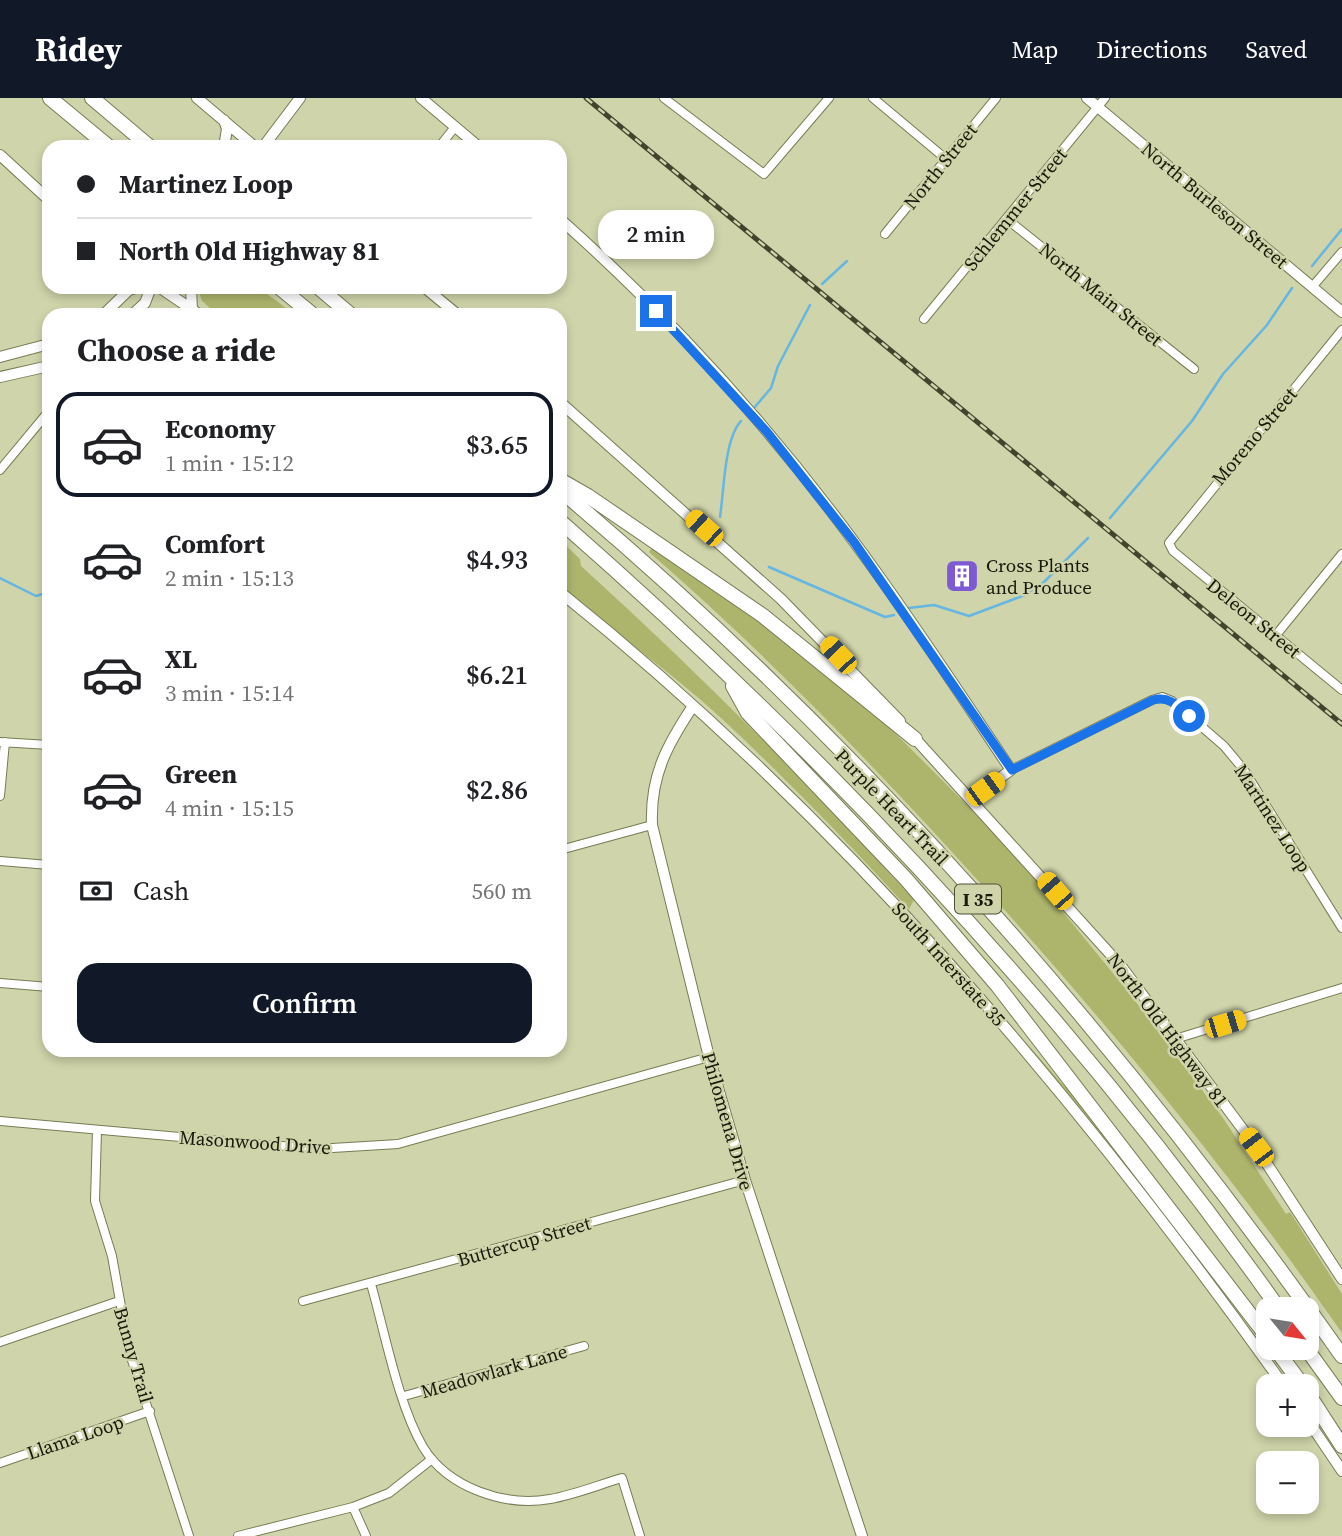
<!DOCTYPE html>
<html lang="en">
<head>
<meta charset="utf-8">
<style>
	:root { --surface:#fff; --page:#f2f2f2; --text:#202124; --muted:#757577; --line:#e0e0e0; --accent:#111827 }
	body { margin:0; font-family:"Source Serif 4",serif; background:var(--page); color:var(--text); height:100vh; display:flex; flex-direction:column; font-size:26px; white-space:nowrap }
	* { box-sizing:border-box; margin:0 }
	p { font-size:23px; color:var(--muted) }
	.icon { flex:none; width:38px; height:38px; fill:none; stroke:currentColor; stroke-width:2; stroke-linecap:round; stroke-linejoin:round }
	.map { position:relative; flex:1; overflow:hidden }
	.panel { position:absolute; left:42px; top:210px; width:525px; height:749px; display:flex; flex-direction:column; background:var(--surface); border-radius:21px; box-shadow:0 4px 10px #0003 }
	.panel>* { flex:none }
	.guide { position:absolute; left:42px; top:42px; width:525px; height:154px; border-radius:21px; box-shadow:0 4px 10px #0003; display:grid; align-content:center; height:154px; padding:0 35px; background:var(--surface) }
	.needle { width:46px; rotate:120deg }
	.fabs { position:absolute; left:1256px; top:1199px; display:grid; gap:14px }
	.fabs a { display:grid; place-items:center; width:63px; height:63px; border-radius:14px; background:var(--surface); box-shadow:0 4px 10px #0003; font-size:35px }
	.end { position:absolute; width:32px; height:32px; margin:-16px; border:9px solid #1a73e8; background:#fff; box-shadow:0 0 0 4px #fff }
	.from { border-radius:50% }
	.bubble { position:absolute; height:49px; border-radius:21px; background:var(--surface); box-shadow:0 4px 10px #0003; font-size:23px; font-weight:600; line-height:49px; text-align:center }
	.car { position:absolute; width:21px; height:42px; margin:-21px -10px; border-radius:9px; box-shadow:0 0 5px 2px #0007; background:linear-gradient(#f5c518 24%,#345 0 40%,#f5c518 0 76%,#345 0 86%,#f5c518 0) }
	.guide b { display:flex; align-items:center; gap:24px; height:66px; font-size:26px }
	.guide b+b { border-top:2px solid var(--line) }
	.guide i { width:18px; height:18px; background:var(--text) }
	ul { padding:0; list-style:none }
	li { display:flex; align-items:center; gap:21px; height:105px; margin:0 14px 10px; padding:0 21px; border:4px solid transparent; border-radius:21px }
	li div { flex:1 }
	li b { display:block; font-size:26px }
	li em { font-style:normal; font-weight:600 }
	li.current { border-color:var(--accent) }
	li>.icon { width:63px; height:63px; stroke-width:1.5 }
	h2 { padding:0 35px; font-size:32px; line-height:84px }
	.pay { display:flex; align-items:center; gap:18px; height:77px; padding:0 35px; font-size:26px }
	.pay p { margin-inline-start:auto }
	.cta { display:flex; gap:14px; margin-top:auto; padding:14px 35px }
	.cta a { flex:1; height:80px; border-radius:21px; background:var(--accent); color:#fff; font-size:28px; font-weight:600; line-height:80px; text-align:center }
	header { display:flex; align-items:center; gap:42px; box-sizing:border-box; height:98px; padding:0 35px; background:var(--accent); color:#fff }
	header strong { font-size:33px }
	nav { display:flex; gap:38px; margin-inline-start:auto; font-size:24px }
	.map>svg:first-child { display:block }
	.grass { fill:#adb46c }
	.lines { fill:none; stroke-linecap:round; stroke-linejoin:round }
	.stream { stroke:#65b6e2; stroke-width:2.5 }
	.street-casing { stroke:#777c54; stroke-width:10 }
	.secondary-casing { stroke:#777c54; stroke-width:12 }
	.highway-casing { stroke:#777c54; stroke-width:16 }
	.street { stroke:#fff; stroke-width:8 }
	.secondary { stroke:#fff; stroke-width:10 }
	.highway { stroke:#fff; stroke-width:14 }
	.rail-casing { stroke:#42442e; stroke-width:5 }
	.rail { stroke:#cfd4aa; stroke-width:2.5; stroke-dasharray:8; stroke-linecap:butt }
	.route { stroke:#1a73e8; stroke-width:9 }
	.labels { text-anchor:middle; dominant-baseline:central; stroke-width:5; stroke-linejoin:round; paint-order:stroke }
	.shield { fill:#cfd4aa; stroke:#4f513a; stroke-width:2 }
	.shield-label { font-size:18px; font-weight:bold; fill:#18190a }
	.street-label { font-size:19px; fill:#18190a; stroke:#cfd4aa }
	.poi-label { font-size:19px; fill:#18190a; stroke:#cfd4aa; text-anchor:start }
</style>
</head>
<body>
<header>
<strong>Ridey</strong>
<nav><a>Map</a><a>Directions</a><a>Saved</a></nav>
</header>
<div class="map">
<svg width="1342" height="1438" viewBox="0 0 1342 1438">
	<rect width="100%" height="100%" fill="#cfd4aa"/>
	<path class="grass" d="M197,189H258L295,217H218L202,203Z
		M560,442L580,461L581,468C698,574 808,685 914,802L909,811L1065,989L1068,987L1137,1080C1008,919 871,760 720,619C670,573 612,533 560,488Z
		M653,449L749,512L871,611L986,726L1033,777L1133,900L1223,1020L1286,1116L1290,1114L1342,1196V1235C1236,1082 1117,937 992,798C884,678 771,560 649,454Z"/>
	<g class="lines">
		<path class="stream" d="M1312,168L1342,131
			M822,186L847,163
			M754,310L771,290L778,268L810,207
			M720,419C724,394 724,341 741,323
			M1110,420L1192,323L1223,276L1267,227L1292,190
			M769,469L885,519L894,517
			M0,480L36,498L49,494
			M909,510L934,507L969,518L1025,497L1044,484L1088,440"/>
		<g class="street-casing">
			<path id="street" d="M664,0L764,76L829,0
				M873,0L946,61
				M439,49L455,29
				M1008,122L1194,271
				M885,136L996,0
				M1313,188L1342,154
				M924,221L1105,0
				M1342,232L1169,445L1173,453L1342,592
				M0,372L49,313
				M1276,537L1342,456
				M0,644L49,647
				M1011,672L1152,602L1162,599L1172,603L1224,648L1244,672L1342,830
				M0,698L5,644
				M560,752L652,727
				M0,763L49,767
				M0,885L49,889
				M1175,941L1342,890
				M0,1023L316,1051L398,1046L709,959
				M97,1032L95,1103L112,1158L129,1253L189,1438
				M371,1186C385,1235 398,1306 423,1349C448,1390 505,1409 550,1401C574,1397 598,1387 622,1380L640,1438
				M303,1203L745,1082
				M0,1244L119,1203
				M404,1298L584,1248
				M0,1365L150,1313
				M353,1409L366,1438
				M238,1438L353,1409L389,1395L432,1361"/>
		</g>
		<g class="secondary-casing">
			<path id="secondary" d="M197,0L255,49
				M421,0L479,49
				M1087,0L1342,214
				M224,22L227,31L224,49
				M263,49L300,0
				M0,57L49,102
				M560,121C669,218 769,328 855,445C910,519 960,596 1011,672L972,700
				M159,189L200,217
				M191,189L192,212
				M424,189L458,217
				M103,217L129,192L138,189
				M132,217L145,205L151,189
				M0,259L49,246
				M0,279L49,268
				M560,304L781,501L900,623
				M560,494C841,719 1076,996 1284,1288
				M693,608C667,647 650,678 652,727L709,959L745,1082L862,1438
				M910,635L1121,868L1256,1049L1342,1181
				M1307,1321L1342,1373"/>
		</g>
		<g class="highway-casing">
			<path id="highway" d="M50,0L109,49
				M92,0L150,49
				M279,189L313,217
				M318,189L351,217
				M560,382L588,398L762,517L915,641
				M560,392C858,642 1119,941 1342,1258
				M560,423C827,657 1074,921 1279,1211
				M733,588L748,615L906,781L997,887L1269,1241
				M1275,1250L1303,1288
				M1306,1250L1342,1300
				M1307,1294L1342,1348"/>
		</g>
		<use href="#street" class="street"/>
		<use href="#secondary" class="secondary"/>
		<use href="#highway" class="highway"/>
		<g class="rail-casing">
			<path id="rail" d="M586,0L1342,626"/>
		</g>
		<use href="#rail" class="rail"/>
	</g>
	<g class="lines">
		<path class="route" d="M656,213L767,334L854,444L1012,672L1153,602C1169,598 1177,607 1189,618"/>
	</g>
	<defs>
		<g id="building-square" transform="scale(1.75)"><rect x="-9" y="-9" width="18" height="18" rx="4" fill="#7d59d3" stroke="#cfd4aa"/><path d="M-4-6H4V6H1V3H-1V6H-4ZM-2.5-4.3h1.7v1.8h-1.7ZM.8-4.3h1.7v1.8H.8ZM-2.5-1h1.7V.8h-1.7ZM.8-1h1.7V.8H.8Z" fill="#fff"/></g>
	</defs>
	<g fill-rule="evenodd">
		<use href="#building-square" x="962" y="478"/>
	</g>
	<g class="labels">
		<rect class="shield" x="955" y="786.5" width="46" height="29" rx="5"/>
		<g class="shield-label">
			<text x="978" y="801">I 35</text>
		</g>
		<g class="street-label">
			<text transform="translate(940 68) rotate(-51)">North Street</text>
			<text transform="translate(1215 107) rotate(40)">North Burleson Street</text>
			<text transform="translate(1015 111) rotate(-51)">Schlemmer Street</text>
			<text transform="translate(1101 196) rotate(39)">North Main Street</text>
			<text transform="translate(1254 338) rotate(-50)">Moreno Street</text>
			<text transform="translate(1254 520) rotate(39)">Deleon Street</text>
			<text transform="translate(892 709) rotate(46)">Purple Heart Trail</text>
			<text transform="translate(1273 720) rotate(57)">Martinez Loop</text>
			<text transform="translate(949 866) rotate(48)">South Interstate 35</text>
			<text transform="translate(1168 932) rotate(53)">North Old Highway 81</text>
			<text transform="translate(728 1023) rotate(74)">Philomena Drive</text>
			<text transform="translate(255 1044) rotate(4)">Masonwood Drive</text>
			<text transform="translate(524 1143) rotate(-16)">Buttercup Street</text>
			<text transform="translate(134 1257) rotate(74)">Bunny Trail</text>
			<text transform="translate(494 1273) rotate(-16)">Meadowlark Lane</text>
			<text transform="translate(75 1339) rotate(-19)">Llama Loop</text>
		</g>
		<g class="poi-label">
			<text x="986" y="467">Cross Plants<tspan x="986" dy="22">and Produce</tspan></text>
		</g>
	</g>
</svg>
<div class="fabs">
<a><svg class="needle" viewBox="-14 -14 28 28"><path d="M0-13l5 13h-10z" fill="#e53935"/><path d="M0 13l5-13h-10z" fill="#757577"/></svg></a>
<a>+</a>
<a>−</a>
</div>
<i class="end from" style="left:1189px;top:618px"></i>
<i class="end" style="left:656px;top:213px"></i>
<div class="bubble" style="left:598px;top:112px;width:116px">2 min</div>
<i class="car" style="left:704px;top:430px;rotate:312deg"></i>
<i class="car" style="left:838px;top:557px;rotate:317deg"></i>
<i class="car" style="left:985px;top:691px;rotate:54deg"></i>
<i class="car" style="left:1055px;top:793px;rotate:319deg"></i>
<i class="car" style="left:1225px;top:926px;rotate:73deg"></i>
<i class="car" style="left:1256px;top:1049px;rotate:323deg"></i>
<div class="guide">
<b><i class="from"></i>Martinez Loop</b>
<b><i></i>North Old Highway 81</b>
</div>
<section class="panel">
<h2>Choose a ride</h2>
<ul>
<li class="current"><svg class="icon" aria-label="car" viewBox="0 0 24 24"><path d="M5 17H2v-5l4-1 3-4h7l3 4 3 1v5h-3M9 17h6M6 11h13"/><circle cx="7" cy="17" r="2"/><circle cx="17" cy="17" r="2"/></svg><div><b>Economy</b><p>1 min · 15:12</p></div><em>$3.65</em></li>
<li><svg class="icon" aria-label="car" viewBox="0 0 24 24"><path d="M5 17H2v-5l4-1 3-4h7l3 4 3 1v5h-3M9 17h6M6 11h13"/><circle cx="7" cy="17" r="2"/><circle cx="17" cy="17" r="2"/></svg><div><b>Comfort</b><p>2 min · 15:13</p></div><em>$4.93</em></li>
<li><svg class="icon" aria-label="car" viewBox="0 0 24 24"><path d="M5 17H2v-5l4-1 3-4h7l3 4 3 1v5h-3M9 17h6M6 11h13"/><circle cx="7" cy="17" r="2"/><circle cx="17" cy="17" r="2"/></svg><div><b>XL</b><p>3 min · 15:14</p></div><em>$6.21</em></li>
<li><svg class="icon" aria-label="car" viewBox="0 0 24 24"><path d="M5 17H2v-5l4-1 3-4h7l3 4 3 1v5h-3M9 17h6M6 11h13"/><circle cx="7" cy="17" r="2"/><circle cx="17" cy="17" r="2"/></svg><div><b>Green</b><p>4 min · 15:15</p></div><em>$2.86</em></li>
</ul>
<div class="pay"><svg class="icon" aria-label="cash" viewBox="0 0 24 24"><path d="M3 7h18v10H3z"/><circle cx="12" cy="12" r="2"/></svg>Cash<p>560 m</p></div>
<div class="cta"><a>Confirm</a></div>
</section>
</div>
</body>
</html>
